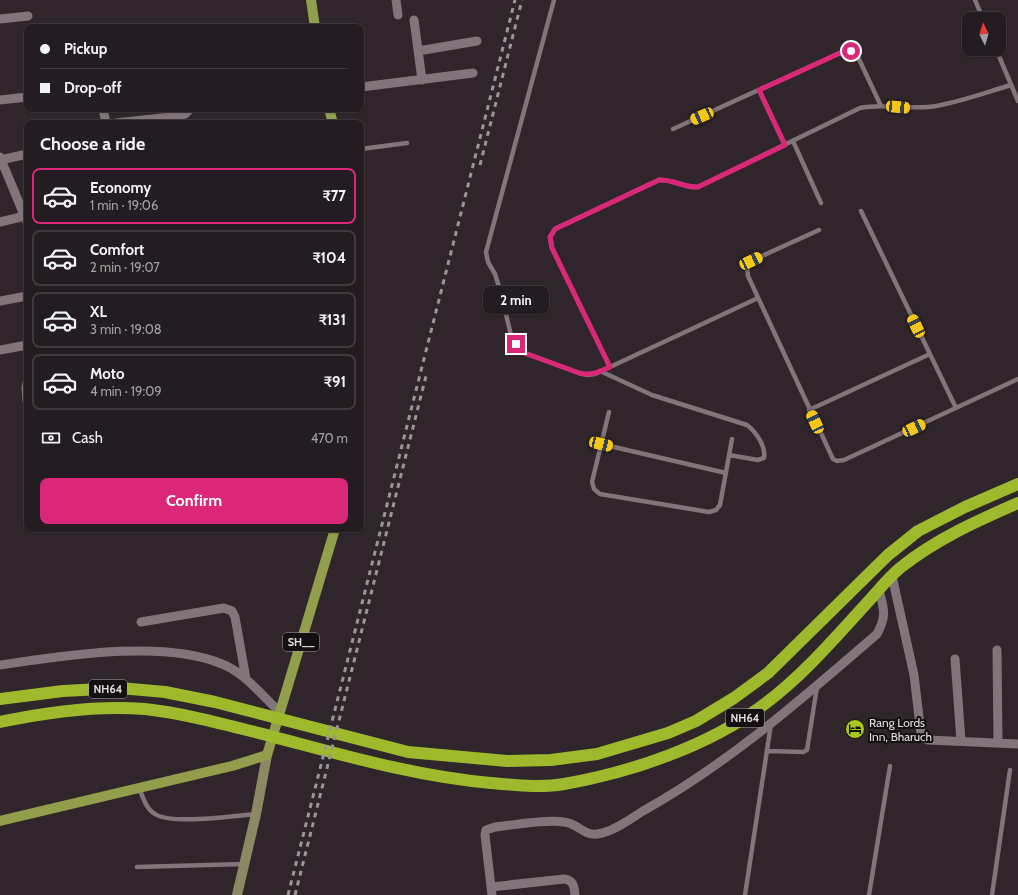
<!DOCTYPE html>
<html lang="en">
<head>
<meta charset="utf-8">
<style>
	:root { --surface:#231c20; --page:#2f292d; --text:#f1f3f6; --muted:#a3a1a5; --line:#403a3e; --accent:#db2777 }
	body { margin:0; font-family:Cabin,sans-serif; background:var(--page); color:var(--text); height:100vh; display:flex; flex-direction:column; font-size:15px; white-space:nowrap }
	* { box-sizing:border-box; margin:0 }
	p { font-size:13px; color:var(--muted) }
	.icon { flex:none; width:22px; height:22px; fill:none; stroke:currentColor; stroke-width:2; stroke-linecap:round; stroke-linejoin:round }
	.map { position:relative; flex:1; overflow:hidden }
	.panel { position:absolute; left:24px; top:120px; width:340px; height:412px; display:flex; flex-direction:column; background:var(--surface); border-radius:8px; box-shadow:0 1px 3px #0004,0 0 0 1px var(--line) }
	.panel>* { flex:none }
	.banner { position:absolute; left:24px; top:24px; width:340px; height:88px; border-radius:8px; box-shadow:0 1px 3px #0004,0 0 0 1px var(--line); display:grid; align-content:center; height:88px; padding:0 16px; background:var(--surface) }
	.needle { width:26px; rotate:355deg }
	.tools { position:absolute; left:962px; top:12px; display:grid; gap:8px }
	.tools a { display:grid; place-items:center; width:44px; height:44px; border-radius:8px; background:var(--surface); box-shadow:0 1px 3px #0004,0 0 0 1px var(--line); font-size:20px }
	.end { position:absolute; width:18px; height:18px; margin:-9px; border:5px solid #db2777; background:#fff; box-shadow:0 0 0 2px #fff }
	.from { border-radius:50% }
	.bubble { position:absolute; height:28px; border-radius:8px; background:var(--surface); box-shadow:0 1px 3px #0004,0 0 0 1px var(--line); font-size:13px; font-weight:700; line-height:28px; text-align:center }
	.car { position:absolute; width:12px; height:24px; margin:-12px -6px; border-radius:5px; box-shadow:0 0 3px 1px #0007; background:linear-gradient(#f5c518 24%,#345 0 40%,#f5c518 0 76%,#345 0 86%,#f5c518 0) }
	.banner b { display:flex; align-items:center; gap:14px; height:38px; font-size:15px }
	.banner b+b { border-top:1px solid var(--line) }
	.banner i { width:10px; height:10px; background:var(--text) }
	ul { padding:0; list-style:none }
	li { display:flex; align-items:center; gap:12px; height:56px; margin:0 8px 6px; padding:0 8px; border:2px solid var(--line); border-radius:8px }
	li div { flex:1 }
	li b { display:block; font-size:15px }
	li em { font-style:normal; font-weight:700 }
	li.on { border-color:var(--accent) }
	li>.icon { width:36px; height:36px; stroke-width:1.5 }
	h2 { padding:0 16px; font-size:18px; line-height:48px }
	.pay { display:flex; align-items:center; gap:10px; height:44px; padding:0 16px; font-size:15px }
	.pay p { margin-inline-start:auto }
	.action { display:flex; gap:8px; margin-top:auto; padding:8px 16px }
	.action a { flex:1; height:46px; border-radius:8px; background:var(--accent); color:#fff; font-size:16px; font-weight:700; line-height:46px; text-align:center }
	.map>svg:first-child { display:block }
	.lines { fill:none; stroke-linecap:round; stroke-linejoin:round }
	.lane { stroke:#81747a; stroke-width:4.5 }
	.street { stroke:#81747a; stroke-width:9 }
	.secondary { stroke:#8a8963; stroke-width:10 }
	.primary { stroke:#929e4b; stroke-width:10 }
	.highway { stroke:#9eba2c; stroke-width:12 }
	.rail { stroke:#9c9498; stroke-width:3; stroke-dasharray:5 5; stroke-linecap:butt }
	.route { stroke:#db2777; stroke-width:5 }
	.labels { text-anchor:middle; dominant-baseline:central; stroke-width:4; stroke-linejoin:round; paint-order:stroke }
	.shield { fill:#141012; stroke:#a59fa2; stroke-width:1 }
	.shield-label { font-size:11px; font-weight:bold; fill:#e3dcdf }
	.poi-label { font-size:12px; fill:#e3dcdf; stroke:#141012; text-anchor:start }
</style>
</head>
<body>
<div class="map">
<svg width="1018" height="895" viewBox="0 0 1018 895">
	<rect width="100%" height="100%" fill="#2f252a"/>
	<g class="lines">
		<path class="lane" d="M554,0L486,252L488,262L495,274L500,290L511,335L522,352L579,373L587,375L595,374L758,298
			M975,0L983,19
			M996,49L1018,101
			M759,90L785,145
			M673,129L840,53L851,51L858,57L881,106
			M793,141L821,203
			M361,149L407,143
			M861,211L956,408
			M819,230L751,261L747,268L748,276L833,459L837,461L844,460L1018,379
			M610,367L552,248L550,237L555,229L659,180C673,179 684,188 698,187L860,108C882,103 905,109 928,107C952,105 987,92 1011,85
			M600,371L652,395L747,425C756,432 766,446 764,458L758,460L729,455
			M809,410L930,354
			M609,412L592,482L594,489L600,494L709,512L716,510L720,505L732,439
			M601,444L726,473
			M767,751L803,752L807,750L817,687
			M139,788C143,797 146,809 155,814C171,825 234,816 256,814
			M137,867L243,864
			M745,895L771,724
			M869,895L890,766
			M992,895L1010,770"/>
		<path class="street" d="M396,0L398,15
			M0,19L28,16
			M414,20L422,80
			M418,51L477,41
			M361,87L473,73
			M0,100L27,97
			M103,109L106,123
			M116,123L179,116L185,114L190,109
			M0,157L27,222
			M0,160L27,154
			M0,222L25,216
			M0,301L27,296
			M0,350L27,345
			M27,383L26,388L27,401
			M892,576L914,675L921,734L923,738L928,740L1018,744
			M141,622L224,608L232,611L235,617L246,679
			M997,650L998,743
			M955,659L961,741
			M0,665C63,656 163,639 222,664C244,672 263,697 280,712
			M491,887L564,879C574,880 574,887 575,895
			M492,895L485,835L486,830L495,827C515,825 545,819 564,822C577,823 584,836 597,834C613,832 630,819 643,811C729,763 803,698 877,634C887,616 884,609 879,590"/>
		<path class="secondary" d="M237,895L256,814L267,755"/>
		<path class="primary" d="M311,0L315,27
			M329,109L333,123
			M0,821L232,766L267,755L335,529"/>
		<path class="highway" d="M0,699L63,691L120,688L165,692L215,702L408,752L507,761L551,760L597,754L668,733L696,721L734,698L768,673L888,555L918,531L965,507L1018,484
			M0,722C47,712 97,705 145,709C182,713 219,723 255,732C333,752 411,776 491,783C515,785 541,788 564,784C633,772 711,745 766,703C803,675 834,639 866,604C877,592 888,578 900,568C936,539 977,521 1018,503"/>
		<path class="rail" d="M480,165L522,0
			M288,895L515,0
			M295,895L427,372"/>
	</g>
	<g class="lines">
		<path class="route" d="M516,344L522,352L579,373C591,376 599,372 610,367L552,248L550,237L555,229L659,180C673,179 684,188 698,187L785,145L759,90L840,53L851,51"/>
	</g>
	<defs>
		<g id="hotel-disc" transform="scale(1)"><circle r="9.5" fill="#a8c71c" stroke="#141012"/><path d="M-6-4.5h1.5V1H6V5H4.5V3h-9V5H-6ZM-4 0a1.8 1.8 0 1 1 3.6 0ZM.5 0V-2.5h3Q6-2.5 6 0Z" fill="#111"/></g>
	</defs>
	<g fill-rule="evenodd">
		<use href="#hotel-disc" x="855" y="729"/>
	</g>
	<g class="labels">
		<g class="shield">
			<rect x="283" y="633" width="36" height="18" rx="3"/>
			<rect x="89" y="680" width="38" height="18" rx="3"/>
			<rect x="726" y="709" width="38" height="18" rx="3"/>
		</g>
		<g class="shield-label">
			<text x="301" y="642">SH__</text>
			<text x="108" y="689">NH64</text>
			<text x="745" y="718">NH64</text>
		</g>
		<g class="poi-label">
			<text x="869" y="722">Rang Lords<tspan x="869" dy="14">Inn, Bharuch</tspan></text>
		</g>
	</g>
</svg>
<div class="tools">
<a><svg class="needle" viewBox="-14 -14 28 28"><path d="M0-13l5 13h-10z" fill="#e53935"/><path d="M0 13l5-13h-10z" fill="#a3a1a5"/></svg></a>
</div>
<i class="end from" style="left:851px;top:51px"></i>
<i class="end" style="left:516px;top:344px"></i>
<div class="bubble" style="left:483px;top:286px;width:66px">2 min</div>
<i class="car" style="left:898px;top:107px;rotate:95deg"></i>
<i class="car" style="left:702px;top:116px;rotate:246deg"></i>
<i class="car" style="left:751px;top:261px;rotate:65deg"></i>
<i class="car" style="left:916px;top:326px;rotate:334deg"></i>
<i class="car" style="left:815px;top:422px;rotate:335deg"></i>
<i class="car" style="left:914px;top:428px;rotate:65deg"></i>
<i class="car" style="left:601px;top:444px;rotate:103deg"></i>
<div class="banner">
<b><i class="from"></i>Pickup</b>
<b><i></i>Drop-off</b>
</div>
<section class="panel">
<h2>Choose a ride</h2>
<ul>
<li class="on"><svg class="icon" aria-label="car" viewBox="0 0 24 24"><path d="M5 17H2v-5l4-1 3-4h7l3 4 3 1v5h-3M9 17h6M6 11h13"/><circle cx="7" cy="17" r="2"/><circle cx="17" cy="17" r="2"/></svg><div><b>Economy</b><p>1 min · 19:06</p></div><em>₹77</em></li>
<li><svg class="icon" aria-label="car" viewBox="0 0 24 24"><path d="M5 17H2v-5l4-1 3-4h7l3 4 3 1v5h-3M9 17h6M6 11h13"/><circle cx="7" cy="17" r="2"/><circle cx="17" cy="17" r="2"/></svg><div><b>Comfort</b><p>2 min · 19:07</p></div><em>₹104</em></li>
<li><svg class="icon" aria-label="car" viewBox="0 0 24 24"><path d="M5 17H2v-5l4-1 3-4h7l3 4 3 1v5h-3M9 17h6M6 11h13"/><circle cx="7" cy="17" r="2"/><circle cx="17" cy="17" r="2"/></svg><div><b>XL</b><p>3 min · 19:08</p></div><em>₹131</em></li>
<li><svg class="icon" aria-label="car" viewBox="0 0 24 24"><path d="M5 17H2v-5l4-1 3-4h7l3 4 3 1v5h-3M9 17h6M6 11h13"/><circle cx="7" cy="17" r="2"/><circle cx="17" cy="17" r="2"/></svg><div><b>Moto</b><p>4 min · 19:09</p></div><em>₹91</em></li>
</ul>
<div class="pay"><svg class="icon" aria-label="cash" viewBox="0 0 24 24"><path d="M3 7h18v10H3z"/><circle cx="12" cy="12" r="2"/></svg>Cash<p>470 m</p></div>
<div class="action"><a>Confirm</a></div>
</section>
</div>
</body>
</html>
